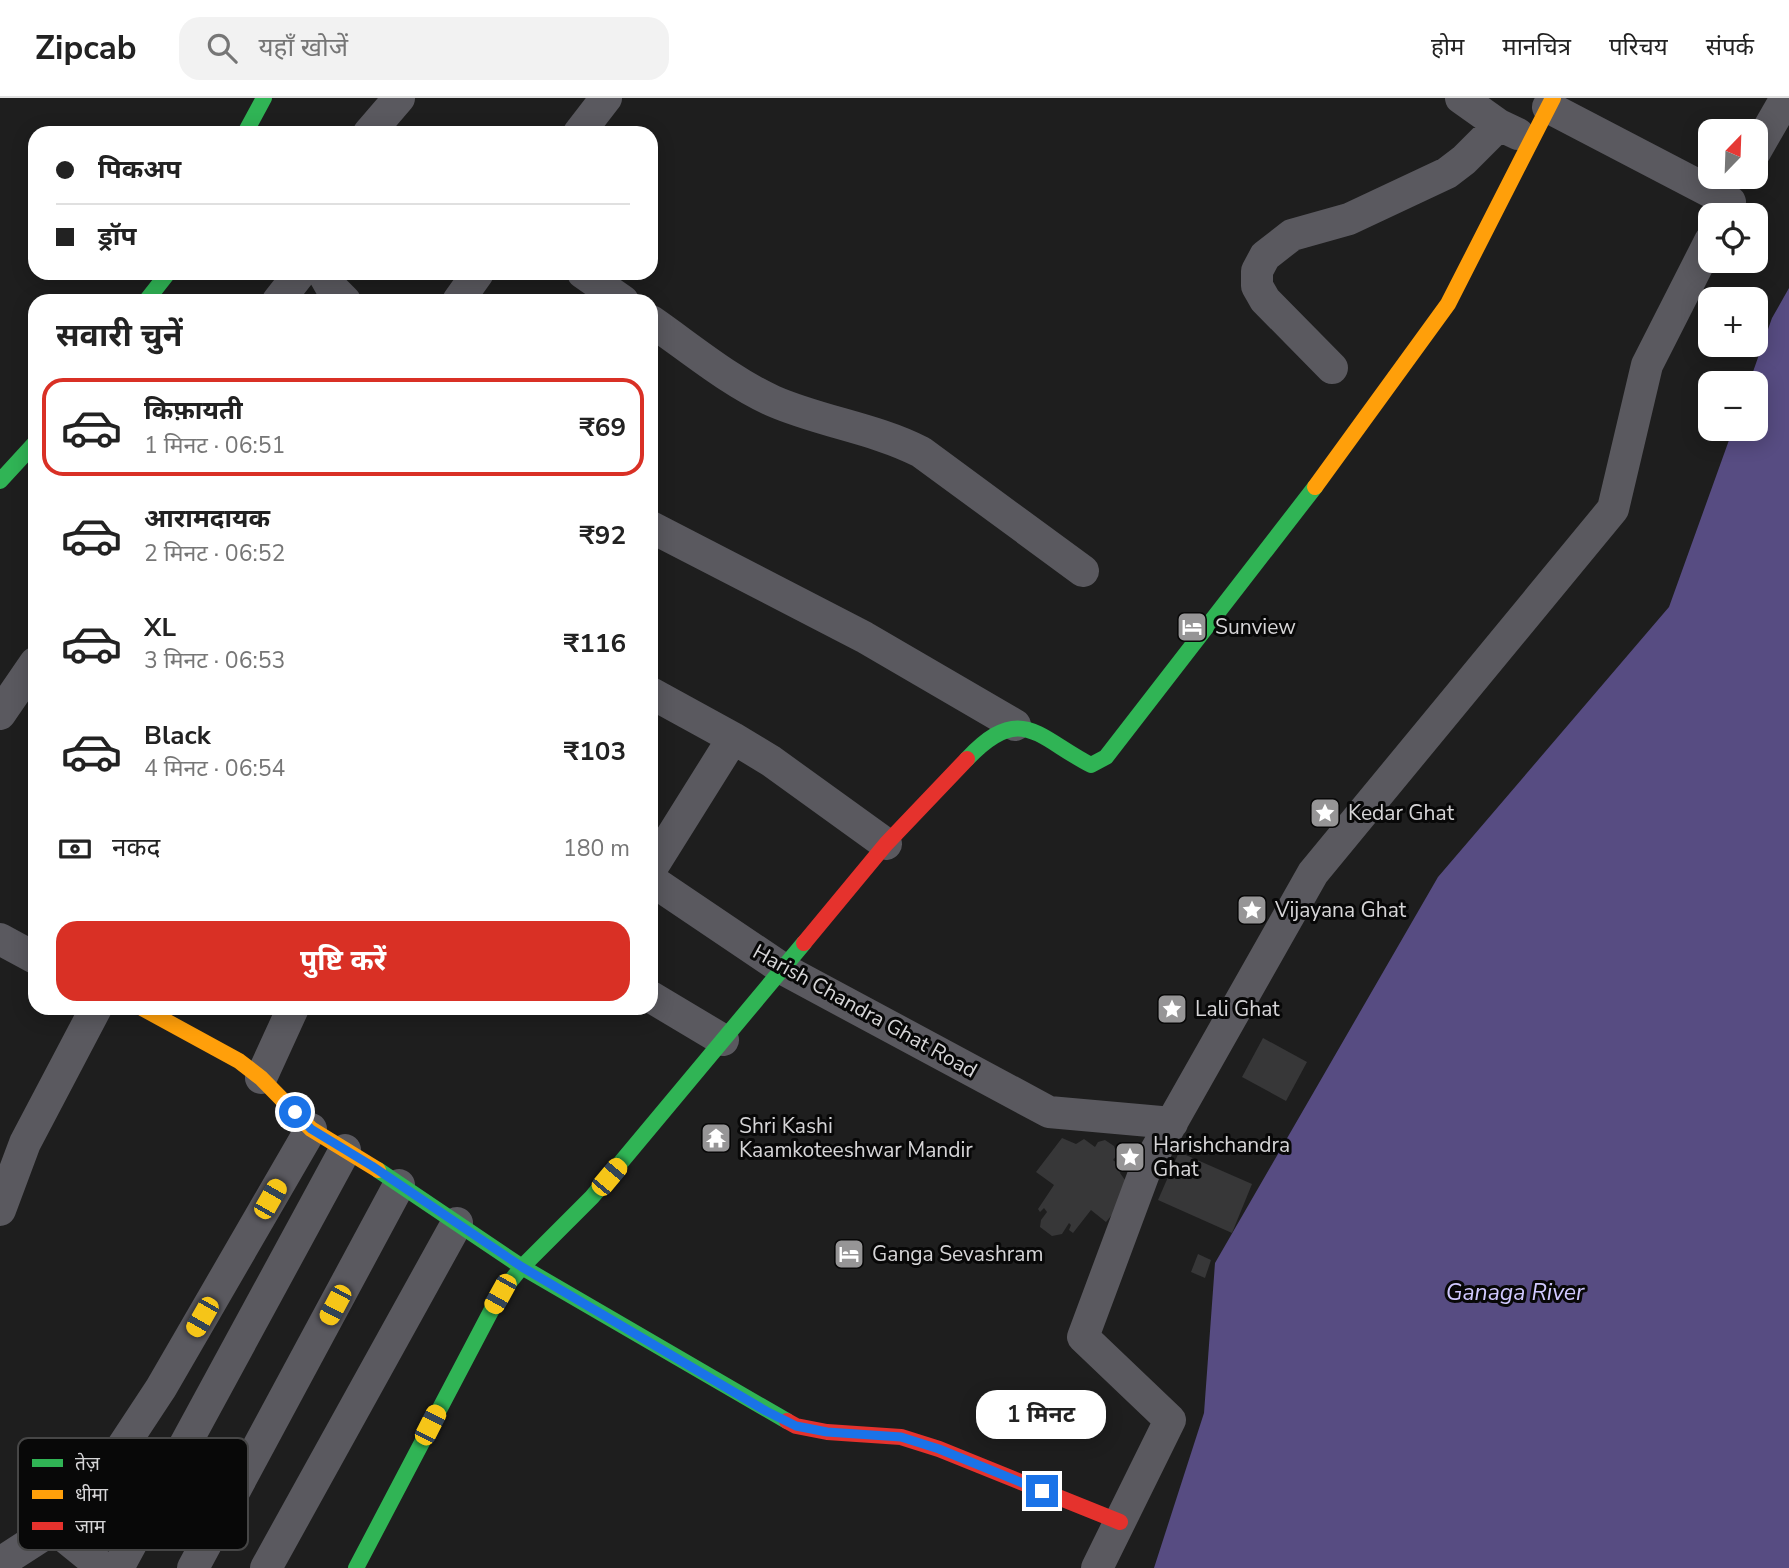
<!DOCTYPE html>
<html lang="hi">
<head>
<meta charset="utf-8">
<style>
	:root { --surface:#fff; --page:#f2f2f2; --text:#222; --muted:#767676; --line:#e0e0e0; --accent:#d93025 }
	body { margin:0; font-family:"Nunito Sans","Noto Sans Devanagari",sans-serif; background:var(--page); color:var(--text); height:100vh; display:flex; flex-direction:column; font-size:26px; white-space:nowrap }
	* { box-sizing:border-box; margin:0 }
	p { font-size:23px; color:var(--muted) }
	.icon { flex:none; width:38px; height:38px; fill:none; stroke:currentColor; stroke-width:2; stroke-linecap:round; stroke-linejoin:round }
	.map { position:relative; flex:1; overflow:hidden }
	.panel { position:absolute; left:28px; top:196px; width:630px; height:721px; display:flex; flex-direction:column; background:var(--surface); border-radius:21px; box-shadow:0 4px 18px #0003 }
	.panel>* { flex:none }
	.banner { position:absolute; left:28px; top:28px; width:630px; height:154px; border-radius:21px; box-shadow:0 4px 18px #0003; display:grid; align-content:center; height:154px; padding:0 28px; background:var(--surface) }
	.needle { width:46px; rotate:23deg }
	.fabs { position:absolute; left:1698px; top:21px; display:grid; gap:14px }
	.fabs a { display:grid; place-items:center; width:70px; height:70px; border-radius:14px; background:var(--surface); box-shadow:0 4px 18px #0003; font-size:35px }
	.end { position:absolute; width:32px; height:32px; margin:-16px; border:9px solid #1a73e8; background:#fff; box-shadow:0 0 0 4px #fff }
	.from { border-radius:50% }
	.bubble { position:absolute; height:49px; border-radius:21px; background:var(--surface); box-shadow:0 4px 18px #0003; font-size:23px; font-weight:700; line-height:49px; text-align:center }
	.car { position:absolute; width:21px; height:42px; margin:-21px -10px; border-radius:9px; box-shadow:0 0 5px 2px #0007; background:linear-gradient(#f5c518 24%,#345 0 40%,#f5c518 0 76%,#345 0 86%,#f5c518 0) }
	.banner b { display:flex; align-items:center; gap:24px; height:66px; font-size:26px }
	.banner b+b { border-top:2px solid var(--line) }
	.banner i { width:18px; height:18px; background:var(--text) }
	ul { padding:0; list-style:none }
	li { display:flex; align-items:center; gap:21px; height:98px; margin:0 14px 10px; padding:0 14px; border:4px solid transparent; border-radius:21px }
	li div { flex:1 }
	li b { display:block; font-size:26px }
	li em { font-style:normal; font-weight:700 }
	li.current { border-color:var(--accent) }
	li>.icon { width:63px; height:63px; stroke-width:1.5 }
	h2 { padding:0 28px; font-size:32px; line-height:84px }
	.pay { display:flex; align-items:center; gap:18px; height:77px; padding:0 28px; font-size:26px }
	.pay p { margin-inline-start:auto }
	.action { display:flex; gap:14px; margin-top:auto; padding:14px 28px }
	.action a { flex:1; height:80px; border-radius:21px; background:var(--accent); color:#fff; font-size:28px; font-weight:700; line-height:80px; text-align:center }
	header { display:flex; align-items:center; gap:42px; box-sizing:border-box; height:98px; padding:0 35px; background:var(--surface); border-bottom:2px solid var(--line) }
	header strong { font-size:33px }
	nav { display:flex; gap:38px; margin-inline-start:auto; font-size:24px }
	.search { width:490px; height:63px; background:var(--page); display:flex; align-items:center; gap:18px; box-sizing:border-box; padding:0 24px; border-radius:21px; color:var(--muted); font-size:26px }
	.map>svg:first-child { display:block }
	.water { fill:#574c82 }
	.building { fill:#373738 }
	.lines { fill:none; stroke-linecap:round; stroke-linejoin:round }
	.street { stroke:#5a595f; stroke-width:32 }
	.fast { stroke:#30b455; stroke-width:16 }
	.slow { stroke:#ff9f0a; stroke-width:16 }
	.jam { stroke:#e5322d; stroke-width:16 }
	.route { stroke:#1a73e8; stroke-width:9 }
	.labels { text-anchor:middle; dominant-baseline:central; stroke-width:6; stroke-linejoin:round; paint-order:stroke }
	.poi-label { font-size:21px; fill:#d6d5d7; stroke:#080808; text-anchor:start }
	.street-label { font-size:21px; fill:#d6d5d7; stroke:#080808 }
	.water-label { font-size:23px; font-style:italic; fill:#d1c9ff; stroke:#080808 }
	.key { fill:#080808; stroke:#464646; stroke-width:2 }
	.key-label { font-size:19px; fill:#d6d5d7 }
</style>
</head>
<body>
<header>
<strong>Zipcab</strong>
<div class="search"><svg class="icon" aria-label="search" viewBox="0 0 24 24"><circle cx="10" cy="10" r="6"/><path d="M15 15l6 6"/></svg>यहाँ खोजें</div>
<nav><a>होम</a><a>मानचित्र</a><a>परिचय</a><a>संपर्क</a></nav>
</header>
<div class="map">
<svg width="1789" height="1470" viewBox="0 0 1789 1470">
	<rect width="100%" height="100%" fill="#1e1e1e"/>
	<path class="water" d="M1789,190V1470H1154L1204,1315L1215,1165L1438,779L1669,509L1733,331H1755V285H1749L1772,220Z"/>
	<path class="building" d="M1263,940L1307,964L1286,1003L1242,979Z
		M1062,1040L1076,1046L1084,1041L1095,1049L1098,1044L1105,1042L1114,1048L1117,1057L1113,1062L1122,1069L1120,1075L1125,1082L1135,1089L1106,1124L1091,1112L1073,1135L1069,1132L1071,1127L1069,1125L1062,1136L1052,1138L1040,1129L1041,1122L1047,1114L1044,1110L1040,1114L1038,1111L1054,1087L1036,1074Z
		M1179,1054L1252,1086L1232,1135L1158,1102Z
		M1198,1156L1211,1162L1205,1180L1191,1174Z"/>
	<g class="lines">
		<path class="street" d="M1461,0L1499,27L1518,36
			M1548,9L1730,104
			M369,35L399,0
			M579,35L606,0
			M1755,54L1786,0
			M323,175L331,189L345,203
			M583,175L623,203
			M278,203L300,175
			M458,203L478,175
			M651,223C690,250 729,283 773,303C821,324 874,330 921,354L1083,473
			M1332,270L1265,202L1257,188V173L1265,158L1292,137L1349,121L1447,75L1464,62L1499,27
			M651,429L864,539L1015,627
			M651,595L733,640L771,663L886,746
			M0,616L35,565
			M651,771L733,640
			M651,782L783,871L1049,1014L1172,1025
			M0,841L35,860
			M651,899L723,942
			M261,980L293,910
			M0,1112L25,1045L96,910
			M54,1430L103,1470
			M0,1465L54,1430L76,1411L105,1375L161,1290L311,1031
			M118,1470L345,1052
			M193,1470L399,1087
			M266,1470L457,1125
			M1097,1470L1170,1322L1083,1239L1146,1070L1313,775L1613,411L1647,267L1710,143"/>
		<path class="fast" d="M245,35L264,0
			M146,203L168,175
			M0,383L35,345
			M967,661C1021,604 1037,639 1091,667L1106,659L1315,389
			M378,1072L522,1169L787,1323
			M356,1470L500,1196L522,1169L592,1099L804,845"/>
		<path class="slow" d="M1315,389L1448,206L1553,0
			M142,910L239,963L261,980L311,1031L378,1072"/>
		<path class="jam" d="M804,845L886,746L967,661
			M787,1323L796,1328L827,1334L901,1339L939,1351L1120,1424"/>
	</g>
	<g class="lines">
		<path class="route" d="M295,1014L311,1031L372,1068L522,1169L766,1313L796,1328L827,1334L901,1339L939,1351L1042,1393"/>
	</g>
	<defs>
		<g id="hotel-square" transform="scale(1.575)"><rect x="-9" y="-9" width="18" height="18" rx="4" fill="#969596" stroke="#080808"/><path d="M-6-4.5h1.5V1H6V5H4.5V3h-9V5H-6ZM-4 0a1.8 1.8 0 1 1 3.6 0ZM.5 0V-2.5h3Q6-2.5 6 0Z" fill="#fff"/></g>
		<g id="sight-square" transform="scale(1.575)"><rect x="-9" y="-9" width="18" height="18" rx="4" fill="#969596" stroke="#080808"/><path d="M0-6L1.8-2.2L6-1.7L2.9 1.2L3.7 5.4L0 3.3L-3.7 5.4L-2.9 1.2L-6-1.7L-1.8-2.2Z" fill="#fff"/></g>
		<g id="temple-square" transform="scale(1.575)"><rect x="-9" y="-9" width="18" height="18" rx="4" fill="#969596" stroke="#080808"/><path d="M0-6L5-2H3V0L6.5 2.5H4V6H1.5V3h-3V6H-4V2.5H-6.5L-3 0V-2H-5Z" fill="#fff"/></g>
	</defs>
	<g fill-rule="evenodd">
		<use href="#hotel-square" x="1192" y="529"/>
		<use href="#sight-square" x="1325" y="715"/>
		<use href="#sight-square" x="1252" y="812"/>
		<use href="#sight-square" x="1172" y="911"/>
		<use href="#temple-square" x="716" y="1040"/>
		<use href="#sight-square" x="1130" y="1059"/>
		<use href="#hotel-square" x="849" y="1156"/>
	</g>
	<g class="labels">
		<g class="poi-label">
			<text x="1215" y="529">Sunview</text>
			<text x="1348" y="715">Kedar Ghat</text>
			<text x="1275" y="812">Vijayana Ghat</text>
			<text x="1195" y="911">Lali Ghat</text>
			<text x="739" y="1028">Shri Kashi<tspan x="739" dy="24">Kaamkoteeshwar Mandir</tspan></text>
			<text x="1153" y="1047">Harishchandra<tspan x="1153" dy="24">Ghat</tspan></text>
			<text x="872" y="1156">Ganga Sevashram</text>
		</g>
		<g class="street-label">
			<text transform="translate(865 913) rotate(29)">Harish Chandra Ghat Road</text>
		</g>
		<g class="water-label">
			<text x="1515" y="1194">Ganaga River</text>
		</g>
	</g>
	<rect x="18" y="1340" width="230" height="112" rx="10" class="key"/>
	<rect x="32" y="1361" width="31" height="8" fill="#30b455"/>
	<rect x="32" y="1392" width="31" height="9" fill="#ff9f0a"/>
	<rect x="32" y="1424" width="31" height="8" fill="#e5322d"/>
	<g class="key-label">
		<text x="75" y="1372">तेज़</text>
		<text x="75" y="1403">धीमा</text>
		<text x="75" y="1435">जाम</text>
	</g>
</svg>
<div class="fabs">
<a><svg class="needle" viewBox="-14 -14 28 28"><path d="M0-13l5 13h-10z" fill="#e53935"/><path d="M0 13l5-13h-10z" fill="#767676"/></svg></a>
<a><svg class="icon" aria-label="locate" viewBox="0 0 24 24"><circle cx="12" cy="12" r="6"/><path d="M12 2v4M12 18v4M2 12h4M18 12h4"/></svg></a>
<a>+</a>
<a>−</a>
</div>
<i class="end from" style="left:295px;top:1014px"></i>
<i class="end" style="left:1042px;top:1393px"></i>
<div class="bubble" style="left:976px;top:1292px;width:130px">1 मिनट</div>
<i class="car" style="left:609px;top:1079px;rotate:40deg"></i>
<i class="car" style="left:270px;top:1101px;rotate:30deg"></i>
<i class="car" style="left:500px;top:1196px;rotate:209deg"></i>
<i class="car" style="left:335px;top:1207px;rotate:208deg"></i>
<i class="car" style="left:202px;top:1219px;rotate:210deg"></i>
<i class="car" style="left:430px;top:1327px;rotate:27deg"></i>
<div class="banner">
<b><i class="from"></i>पिकअप</b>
<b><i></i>ड्रॉप</b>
</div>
<section class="panel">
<h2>सवारी चुनें</h2>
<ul>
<li class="current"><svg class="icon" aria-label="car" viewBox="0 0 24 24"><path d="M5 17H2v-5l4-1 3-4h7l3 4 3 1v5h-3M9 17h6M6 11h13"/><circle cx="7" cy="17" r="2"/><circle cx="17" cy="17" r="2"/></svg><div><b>किफ़ायती</b><p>1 मिनट · 06:51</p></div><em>₹69</em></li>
<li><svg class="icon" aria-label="car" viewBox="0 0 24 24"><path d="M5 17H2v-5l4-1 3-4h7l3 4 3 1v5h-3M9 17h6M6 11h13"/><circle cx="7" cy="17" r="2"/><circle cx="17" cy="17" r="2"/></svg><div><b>आरामदायक</b><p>2 मिनट · 06:52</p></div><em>₹92</em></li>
<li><svg class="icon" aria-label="car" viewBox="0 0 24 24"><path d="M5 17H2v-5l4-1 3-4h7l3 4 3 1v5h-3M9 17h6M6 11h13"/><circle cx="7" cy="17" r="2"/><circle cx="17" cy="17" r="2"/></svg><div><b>XL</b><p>3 मिनट · 06:53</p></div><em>₹116</em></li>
<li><svg class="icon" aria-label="car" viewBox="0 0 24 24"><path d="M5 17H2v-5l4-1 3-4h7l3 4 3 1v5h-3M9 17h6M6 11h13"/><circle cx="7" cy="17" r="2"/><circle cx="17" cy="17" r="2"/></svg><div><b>Black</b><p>4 मिनट · 06:54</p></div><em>₹103</em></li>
</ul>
<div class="pay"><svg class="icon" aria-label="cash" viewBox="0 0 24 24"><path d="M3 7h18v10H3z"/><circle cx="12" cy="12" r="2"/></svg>नकद<p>180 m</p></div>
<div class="action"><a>पुष्टि करें</a></div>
</section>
</div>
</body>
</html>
